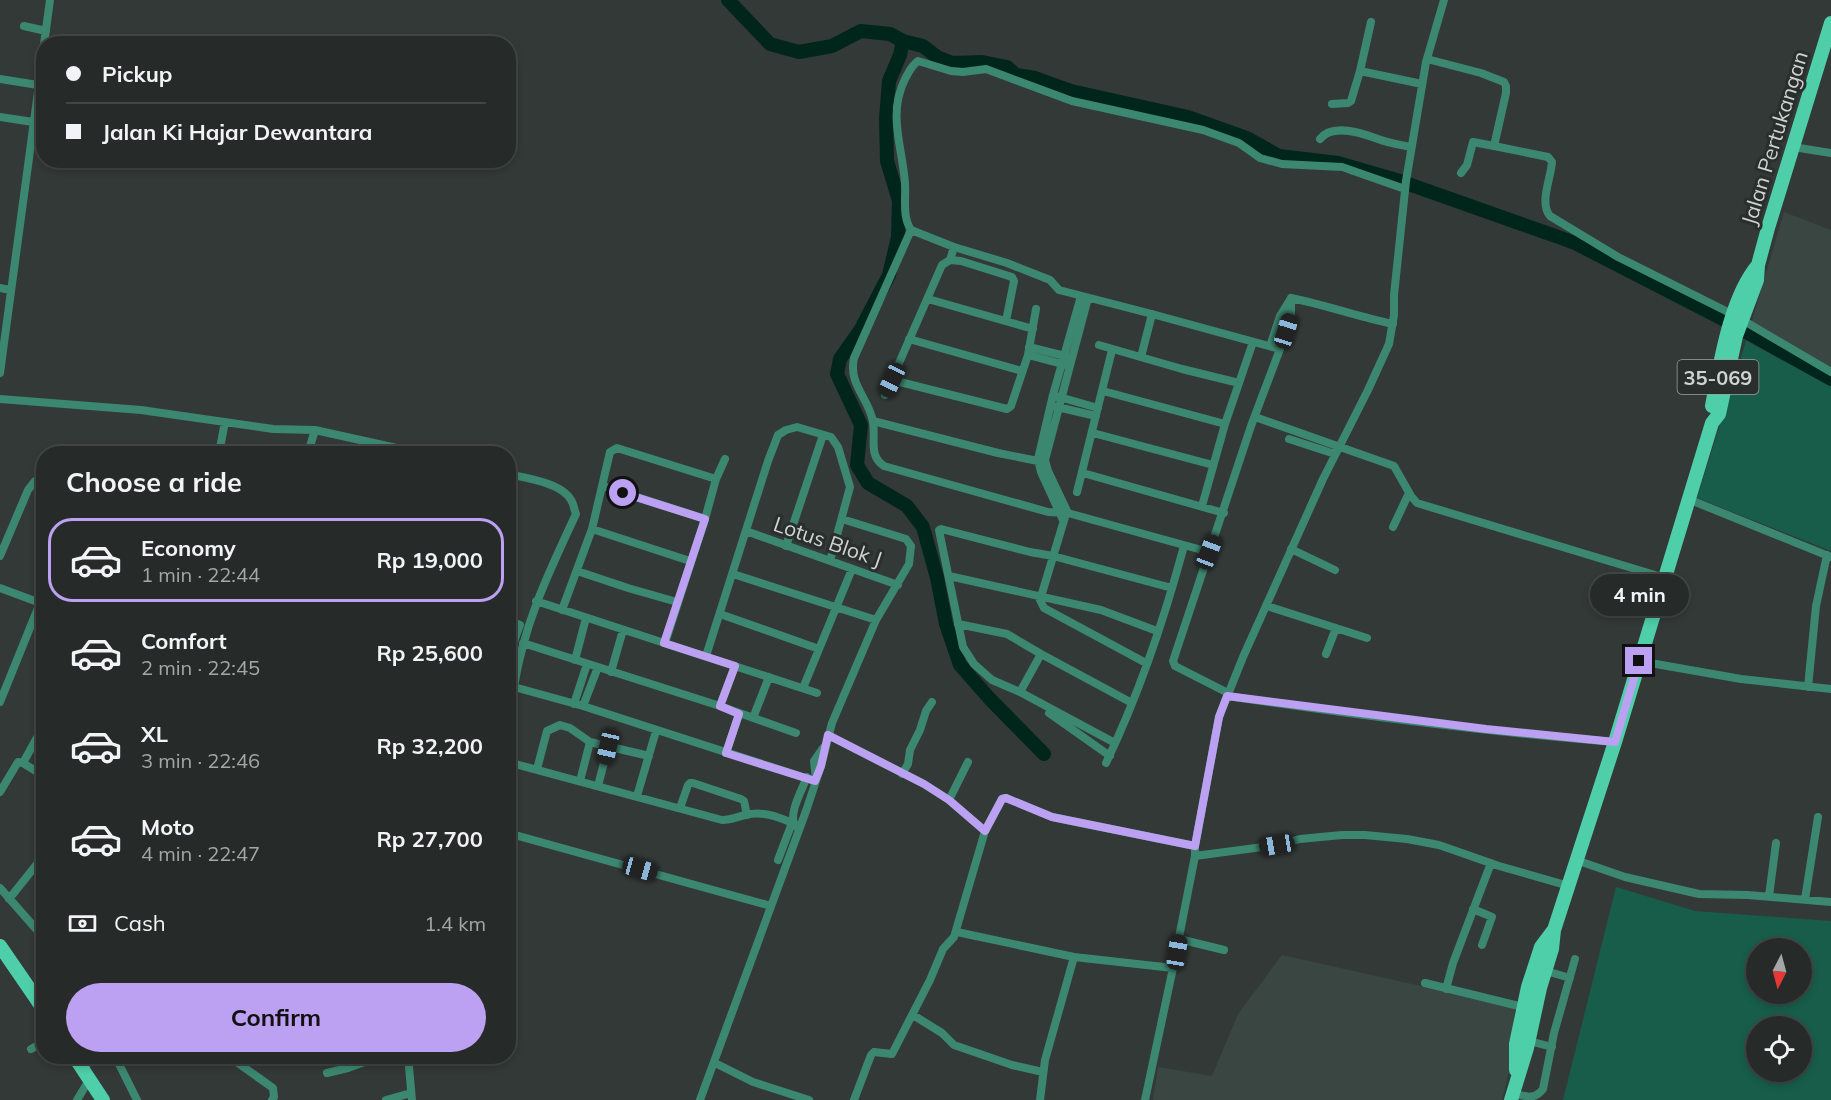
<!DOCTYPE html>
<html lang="en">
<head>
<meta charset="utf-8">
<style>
	:root { --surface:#262b29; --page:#323735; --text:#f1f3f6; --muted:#a4a7a8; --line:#424746; --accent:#bca0f2 }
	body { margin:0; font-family:Mulish,sans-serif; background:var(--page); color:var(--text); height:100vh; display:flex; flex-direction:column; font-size:22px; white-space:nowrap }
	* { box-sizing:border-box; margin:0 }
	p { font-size:20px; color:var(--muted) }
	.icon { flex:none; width:33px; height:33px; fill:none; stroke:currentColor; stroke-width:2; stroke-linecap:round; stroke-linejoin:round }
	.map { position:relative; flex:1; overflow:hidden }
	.side { position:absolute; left:36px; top:446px; width:480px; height:618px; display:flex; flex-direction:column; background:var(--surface); border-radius:24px; box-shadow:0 3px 9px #0003,0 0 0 2px var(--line) }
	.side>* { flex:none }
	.banner { position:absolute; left:36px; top:36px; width:480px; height:132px; border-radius:24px; box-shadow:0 3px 9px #0003,0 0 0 2px var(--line); display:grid; align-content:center; height:132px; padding:0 30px; background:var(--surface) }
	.needle { width:39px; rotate:186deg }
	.tools { position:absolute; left:1746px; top:938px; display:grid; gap:12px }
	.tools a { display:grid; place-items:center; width:66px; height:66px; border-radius:50%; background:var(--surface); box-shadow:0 3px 9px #0003,0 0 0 2px var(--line); font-size:30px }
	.end { position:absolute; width:27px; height:27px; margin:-14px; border:8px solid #bca0f2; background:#111; box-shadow:0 0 0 3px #111 }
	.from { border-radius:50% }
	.bubble { position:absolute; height:42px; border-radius:21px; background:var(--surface); box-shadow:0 3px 9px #0003,0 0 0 2px var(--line); font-size:20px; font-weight:700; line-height:42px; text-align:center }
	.car { position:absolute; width:18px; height:36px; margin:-18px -9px; border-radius:8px; box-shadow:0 0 4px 2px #0007; background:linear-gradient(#222 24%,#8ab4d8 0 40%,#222 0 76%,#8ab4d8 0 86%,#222 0) }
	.banner b { display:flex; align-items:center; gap:21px; height:57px; font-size:22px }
	.banner b+b { border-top:2px solid var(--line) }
	.banner i { width:15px; height:15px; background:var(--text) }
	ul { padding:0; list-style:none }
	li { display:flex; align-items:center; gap:18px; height:84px; margin:0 12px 9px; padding:0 18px; border:3px solid transparent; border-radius:24px }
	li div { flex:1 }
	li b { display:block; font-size:22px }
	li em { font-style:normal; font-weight:700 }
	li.current { border-color:var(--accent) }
	li>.icon { width:54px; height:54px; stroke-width:1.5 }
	h2 { padding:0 30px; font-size:27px; line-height:72px }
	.pay { display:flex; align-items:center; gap:15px; height:66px; padding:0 30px; font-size:22px }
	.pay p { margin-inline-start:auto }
	.button { display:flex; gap:12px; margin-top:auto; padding:12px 30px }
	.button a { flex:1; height:69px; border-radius:36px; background:var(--accent); color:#111; font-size:24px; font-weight:700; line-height:69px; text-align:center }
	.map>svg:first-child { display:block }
	.built { fill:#3a4642 }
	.green { fill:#175d4a; fill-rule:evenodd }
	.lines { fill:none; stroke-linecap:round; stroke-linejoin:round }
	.river { stroke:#00261b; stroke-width:14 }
	.minor { stroke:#3c8770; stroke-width:8 }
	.primary { stroke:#4fceaa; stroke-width:14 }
	.route { stroke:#bca0f2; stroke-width:8 }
	.labels { text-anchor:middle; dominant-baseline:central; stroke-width:6; stroke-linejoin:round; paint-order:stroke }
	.shield { fill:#292f2d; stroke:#9ea2a0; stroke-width:1.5 }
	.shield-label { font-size:20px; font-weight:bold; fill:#d0d3d2 }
	.street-label { font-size:21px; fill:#d0d3d2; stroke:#292f2d }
</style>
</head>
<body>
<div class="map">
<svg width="1831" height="1100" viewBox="0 0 1831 1100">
	<rect width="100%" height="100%" fill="#333937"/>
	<path class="built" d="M1784,212L1831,230V386L1746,341Z
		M1282,955L1515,1007L1510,1068L1502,1100H1153L1158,1067L1212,1076L1238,1014Z"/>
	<path class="green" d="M1746,341L1831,386V551L1697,498Z
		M1616,887L1695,911L1831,921V1100H1563ZM1756,948H1802V993H1756ZM1756,1026H1802V1071H1756Z"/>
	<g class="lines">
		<path class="river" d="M728,0L770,44L799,52L832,46L861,31L890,34L903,41L900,55L889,81L886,118L887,161L899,201L898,237L889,275L861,329L840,359L837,374L861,425L857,465L868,483L907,506L923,527L937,578L946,624L960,665L989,698L1044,754
			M903,41L923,46L937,57L952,63L982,62L1007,67L1016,75L1035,78L1071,91L1188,117L1247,138L1279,156L1338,163L1400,181L1575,243L1723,319L1831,379"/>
		<path class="minor" d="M24,26L46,31
			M44,44L50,0
			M1427,59L1481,73L1504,82L1506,86V93L1494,146L1548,157L1552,162C1551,178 1539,203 1550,216L1618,257L1734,315L1831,372
			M1360,71L1371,22
			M0,79L38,85
			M1332,104L1348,103L1351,101L1360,71L1422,84
			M0,117L33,122
			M1320,139C1332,123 1362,133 1378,139C1388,143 1401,145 1411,147
			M1793,147L1831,153
			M1461,173L1467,165L1473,142L1494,146
			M911,230L854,358C848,385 869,398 873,422C876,438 868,456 884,466L1048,512L1068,513L1209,552
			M954,247L1007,263L1050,280L1059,290L1152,314L1280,349
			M950,260L954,247L911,230C902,216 906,199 905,184C903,148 887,115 905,79C909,72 911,66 918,61L951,71L963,72L986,69L1072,101L1203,130L1239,143L1260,158L1282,164L1342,167L1405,189
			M0,288L10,290
			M928,299L1033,329
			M909,339L1022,371
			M1099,345L1182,369L1239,383
			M1270,346L1280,316L1291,298
			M1029,347L1069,357
			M1028,355L1066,365
			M1141,357L1152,314
			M0,373L44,47
			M892,380L1007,409L1011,406L1028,355L1036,309
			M1103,391L1225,424
			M885,395L942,265L950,260L961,261L1012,277L1014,281L1006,321
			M1056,396L1098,408
			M0,399L141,410L273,429L315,430L419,453
			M1053,406L1096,416
			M1255,417L1394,466L1411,496L1417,503L1665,578
			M873,421L998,453L1043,462
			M1093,433L1213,465
			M1289,439L1335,454
			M219,453L225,422
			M308,453L315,430
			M1083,473L1224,513
			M508,474C526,478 562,483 571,500C574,504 574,510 576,514C549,572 524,623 514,687L583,706L815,781
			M603,486L705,519
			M1077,492L1112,350
			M1688,499L1831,557
			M1202,506L1225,424L1253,342
			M1068,513L1048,471L1045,460L1088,298
			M1065,517L1040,600L1044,608L1146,663
			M1063,520L1041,472L1038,459L1053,395L1081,296
			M1393,527L1409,493
			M592,529L690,561
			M746,531L898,585
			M786,546L823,435
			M1291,549L1335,570
			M0,556L28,490L35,481L44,482
			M577,571L628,588L677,602
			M733,574L876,620
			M949,576L1101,610L1157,631
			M0,588L43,604
			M536,601L817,693
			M1267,606L1367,638
			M562,610L592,529L610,452L617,448L716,479
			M720,614L819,649
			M508,620L520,625L508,658
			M958,624L1007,634L1041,654L1132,703
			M523,643L720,706L796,733
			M665,643L705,519L716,479L725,459
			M1041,654L1020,692L1115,743
			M1326,654L1336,628
			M706,656L768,461L778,435L786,430L797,427L831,437L838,447L850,487L830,561
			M575,660L586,618
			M1639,661L1741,679L1831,689
			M611,672L623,630
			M1808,687L1816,606L1827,555
			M803,688L852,569
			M1020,692L992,680L974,664L963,647L941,540L939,530L941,529L1030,552L1053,556L1172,588
			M1228,693L1175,666L1173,661L1251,426L1280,349L1291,313V298C1326,305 1359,317 1393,324
			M1227,696C1356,715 1485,732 1615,742
			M0,702L40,603
			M574,704L587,664
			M583,706L598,667
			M720,706L735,666
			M508,709L514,687
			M1049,713L1110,756
			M753,718L769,677
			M828,735L924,784L949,800L985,831
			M726,753L739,714
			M508,762L722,820C731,820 737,817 745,815C762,811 777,816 792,823L778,860
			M23,763L44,725
			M1106,763C1139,694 1164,620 1184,546
			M537,769L547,731L560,725L570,728L590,742L649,756
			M902,774L908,764L910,750L920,730L926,711L932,702
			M816,780L814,761L823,748
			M580,781L590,742
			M598,786L608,747
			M0,792L18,762L23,763L44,776
			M637,796L656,731
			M949,800L968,762
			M680,808L688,785L690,783H693L741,799L744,801L747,815
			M795,826C788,814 802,790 807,777
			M508,833L771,906
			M1195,856V846L1219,717L1243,657L1323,479L1368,390L1389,344L1394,315V295L1406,181L1426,62L1444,0
			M1576,860L1625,877L1699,894L1748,895L1831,902
			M0,888L44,938
			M1769,896L1776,843
			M9,899L37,864L44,851
			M1805,899L1818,817
			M1473,909L1492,917L1482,945
			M957,932L1074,957
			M1179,939L1224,950
			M1546,971L1570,978
			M1425,983L1523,1007
			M1446,989L1453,963L1491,863
			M913,1015L942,1033L954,1045L1012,1065L1043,1072
			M1529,1041L1552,1047
			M31,1049L44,1042
			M115,1056L137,1100
			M228,1056L273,1088L274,1097L272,1100
			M346,1056L348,1068
			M408,1056L412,1100
			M715,1063L753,1082L809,1100
			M81,1067L101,1056
			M327,1073L348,1068L381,1056
			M1513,1093C1526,1097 1535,1100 1543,1089L1554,1033L1575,959
			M77,1100L89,1080
			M386,1100L411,1093
			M700,1100L806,811L821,766L832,723L876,620L909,564L911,546L906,539L842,519
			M854,1100L871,1055L874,1052L892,1054L930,980L943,949L954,937L985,831L1002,799L1006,798L1052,817L1195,846
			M1040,1100L1045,1060L1074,957L1173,968L1195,856L1277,845L1300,839L1342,835H1365L1407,839L1439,845L1499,866L1569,886
			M1145,1100L1173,968"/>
		<path class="primary" d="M1712,406C1720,364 1730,298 1758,265
			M0,946L44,1010
			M74,1056L103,1100
			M1516,1070V1044L1528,987L1541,947L1553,931
			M1511,1100L1527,1048L1540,988L1552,949L1554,930L1615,742L1712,423L1719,414L1736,336L1757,280L1758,265L1768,228L1831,23"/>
	</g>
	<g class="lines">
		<path class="route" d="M623,493L705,519L664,643L735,666L720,706L739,714L726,753L815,781L821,766L828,735L924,784L949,800L985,831L1002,799L1006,798L1052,817L1195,846L1219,717L1227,696L1486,729L1615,742L1639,661"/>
	</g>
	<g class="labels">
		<rect class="shield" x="1677.5" y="360" width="81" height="34" rx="4.5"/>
		<g class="shield-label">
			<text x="1718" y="377">35-069</text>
		</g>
		<g class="street-label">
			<text transform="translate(1774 138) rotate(-73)">Jalan Pertukangan</text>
			<text transform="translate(828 541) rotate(19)">Lotus Blok J</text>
		</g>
	</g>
</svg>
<div class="tools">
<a><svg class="needle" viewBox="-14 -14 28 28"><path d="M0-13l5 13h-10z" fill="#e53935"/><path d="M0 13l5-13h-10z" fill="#a4a7a8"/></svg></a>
<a><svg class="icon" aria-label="locate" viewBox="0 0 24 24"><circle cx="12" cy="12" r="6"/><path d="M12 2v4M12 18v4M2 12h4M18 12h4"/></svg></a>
</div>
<i class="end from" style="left:623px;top:493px"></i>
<i class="end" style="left:1639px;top:661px"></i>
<div class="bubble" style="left:1590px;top:574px;width:99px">4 min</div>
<i class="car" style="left:1286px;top:331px;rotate:17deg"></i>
<i class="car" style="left:892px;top:380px;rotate:205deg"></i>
<i class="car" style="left:1209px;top:552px;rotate:21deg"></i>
<i class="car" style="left:608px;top:747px;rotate:193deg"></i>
<i class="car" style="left:1277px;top:845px;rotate:261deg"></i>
<i class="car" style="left:640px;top:869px;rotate:106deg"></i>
<i class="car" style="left:1177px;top:952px;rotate:9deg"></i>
<div class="banner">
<b><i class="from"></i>Pickup</b>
<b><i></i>Jalan Ki Hajar Dewantara</b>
</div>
<section class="side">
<h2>Choose a ride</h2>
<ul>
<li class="current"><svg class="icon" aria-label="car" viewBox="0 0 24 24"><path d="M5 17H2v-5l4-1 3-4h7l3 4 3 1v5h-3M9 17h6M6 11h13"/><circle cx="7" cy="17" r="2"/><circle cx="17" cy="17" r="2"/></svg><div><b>Economy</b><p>1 min · 22:44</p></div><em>Rp 19,000</em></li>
<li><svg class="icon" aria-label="car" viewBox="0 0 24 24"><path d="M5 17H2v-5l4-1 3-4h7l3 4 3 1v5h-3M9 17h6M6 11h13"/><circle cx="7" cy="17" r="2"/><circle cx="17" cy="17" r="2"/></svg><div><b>Comfort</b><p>2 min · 22:45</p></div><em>Rp 25,600</em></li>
<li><svg class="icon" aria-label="car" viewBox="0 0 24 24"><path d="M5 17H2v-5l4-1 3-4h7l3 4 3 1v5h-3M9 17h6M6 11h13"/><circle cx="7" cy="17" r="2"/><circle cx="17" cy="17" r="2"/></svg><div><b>XL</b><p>3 min · 22:46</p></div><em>Rp 32,200</em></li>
<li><svg class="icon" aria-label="car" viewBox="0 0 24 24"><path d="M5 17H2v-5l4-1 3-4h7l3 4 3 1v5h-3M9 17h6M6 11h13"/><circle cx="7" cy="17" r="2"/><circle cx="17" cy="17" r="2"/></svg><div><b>Moto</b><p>4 min · 22:47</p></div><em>Rp 27,700</em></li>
</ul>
<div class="pay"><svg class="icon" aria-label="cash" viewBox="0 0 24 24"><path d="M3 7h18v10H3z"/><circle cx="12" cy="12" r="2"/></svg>Cash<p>1.4 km</p></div>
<div class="button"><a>Confirm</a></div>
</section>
</div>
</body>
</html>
